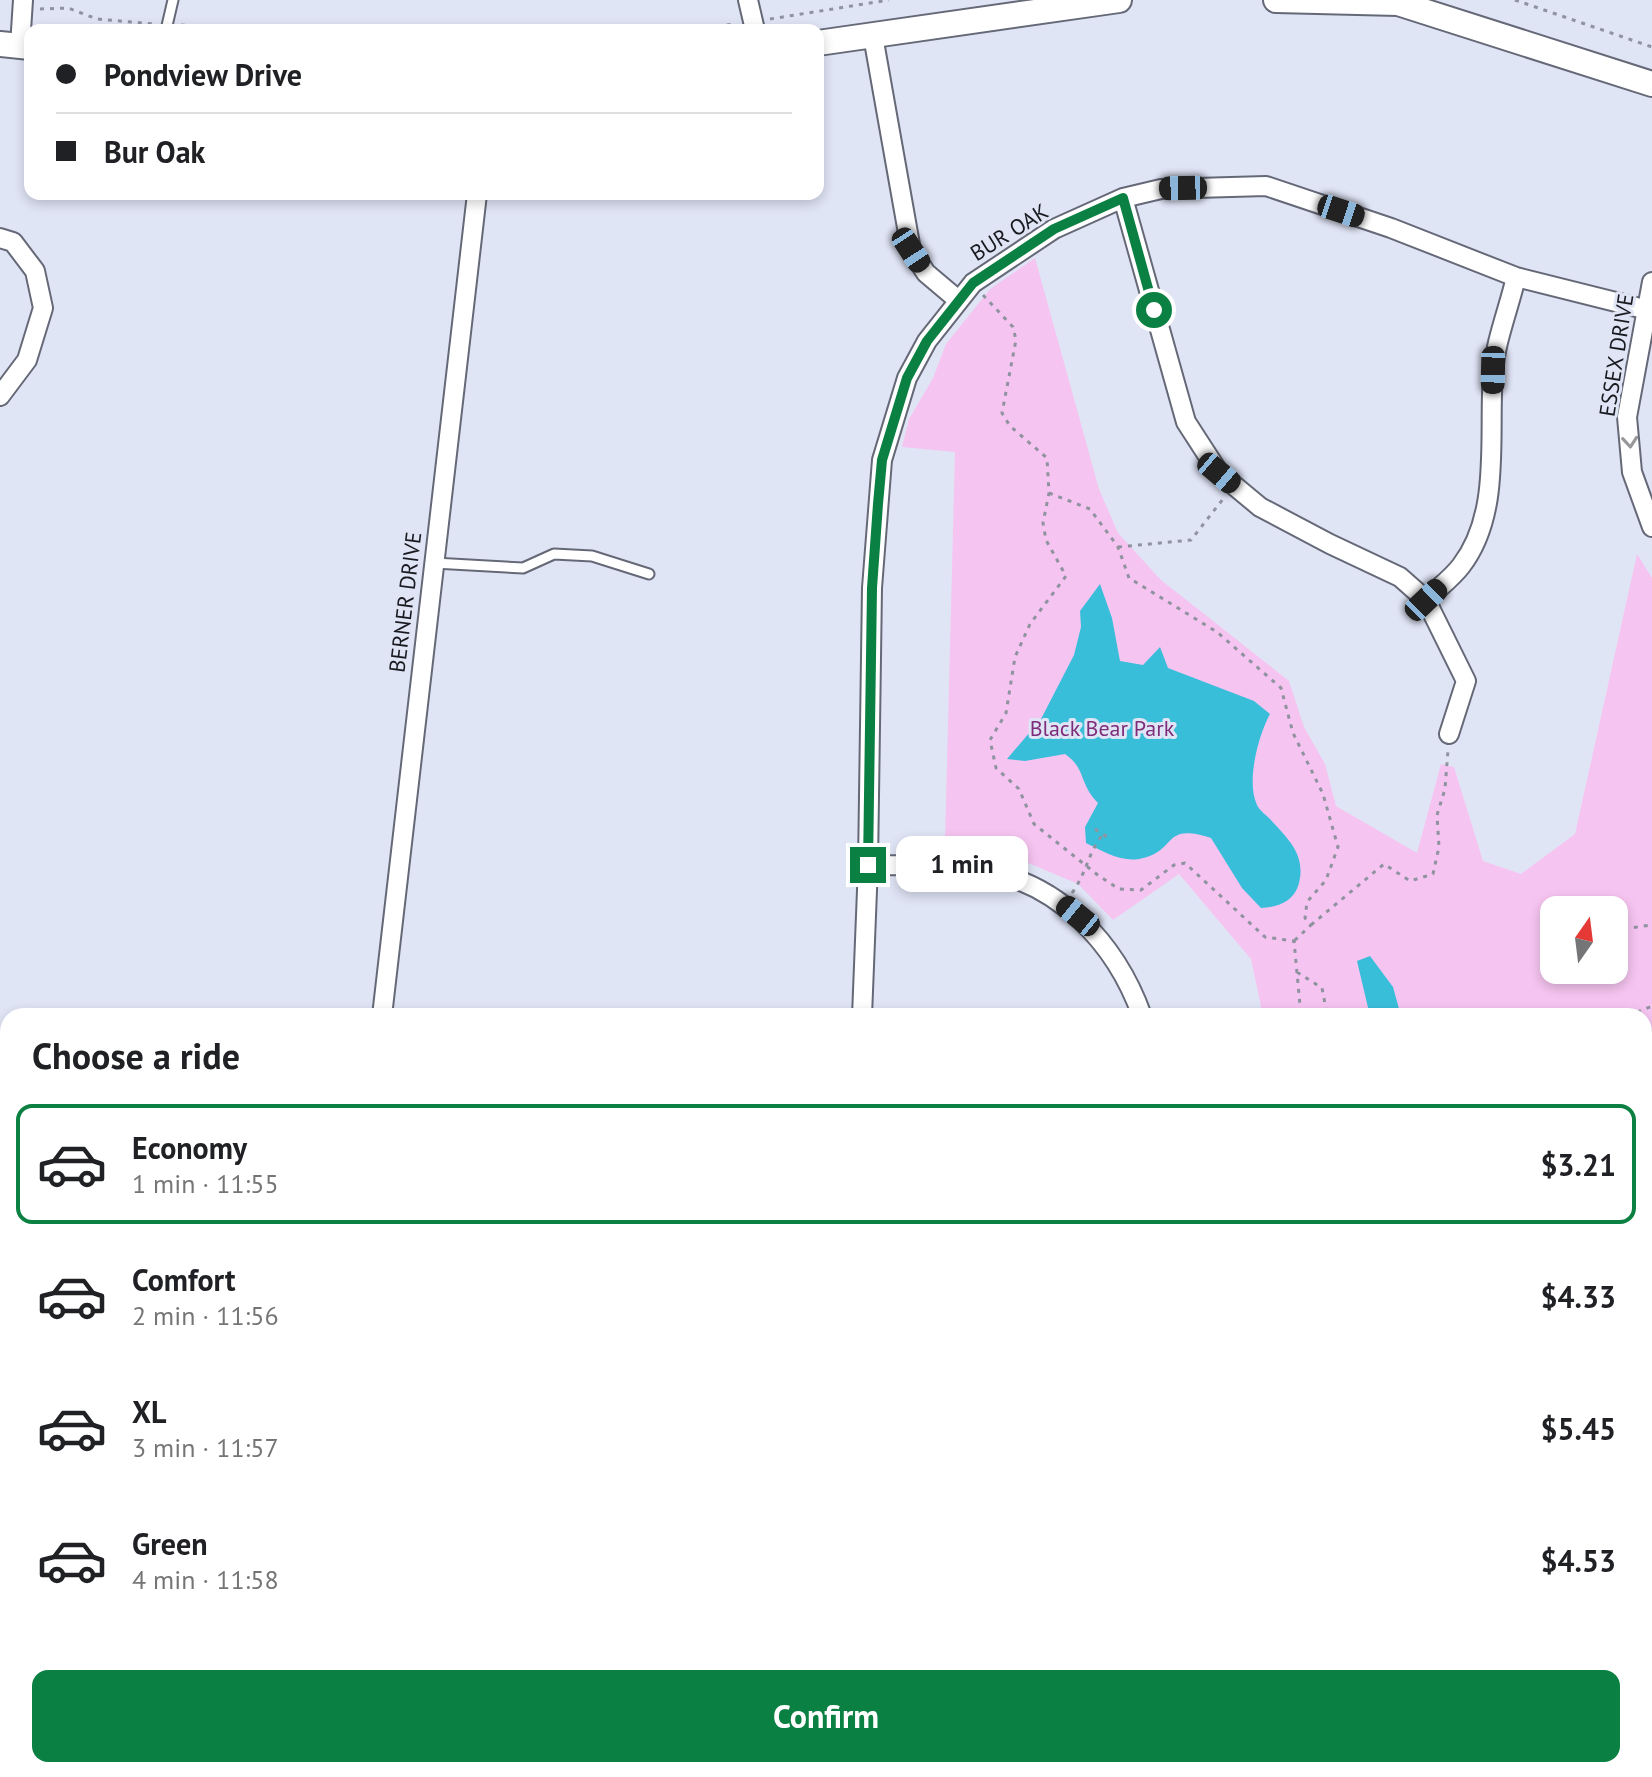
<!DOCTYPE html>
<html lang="en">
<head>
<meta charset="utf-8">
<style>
	:root { --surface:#fff; --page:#f2f2f2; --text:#202124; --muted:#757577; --line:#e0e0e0; --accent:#0b8043 }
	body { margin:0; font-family:"PT Sans",sans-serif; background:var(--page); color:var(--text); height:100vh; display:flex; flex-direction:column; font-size:30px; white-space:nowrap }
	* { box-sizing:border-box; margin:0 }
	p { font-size:26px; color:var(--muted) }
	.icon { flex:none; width:44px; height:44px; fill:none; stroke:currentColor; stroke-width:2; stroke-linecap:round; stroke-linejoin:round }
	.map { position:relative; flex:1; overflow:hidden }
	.drawer { position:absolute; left:0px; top:1008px; width:1652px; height:770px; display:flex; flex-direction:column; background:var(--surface); border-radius:24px 24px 0 0; box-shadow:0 4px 12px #0003 }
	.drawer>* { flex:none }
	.guide { position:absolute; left:24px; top:24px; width:800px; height:176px; border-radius:16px; box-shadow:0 4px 12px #0003; display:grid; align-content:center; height:176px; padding:0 32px; background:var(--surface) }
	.needle { width:52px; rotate:14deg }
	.fabs { position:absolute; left:1540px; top:896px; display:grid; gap:16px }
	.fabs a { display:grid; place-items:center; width:88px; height:88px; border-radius:16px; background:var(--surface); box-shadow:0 4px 12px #0003; font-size:40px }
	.end { position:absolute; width:36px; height:36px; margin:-18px; border:10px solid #0b8043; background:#fff; box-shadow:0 0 0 4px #fff }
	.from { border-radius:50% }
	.bubble { position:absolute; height:56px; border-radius:16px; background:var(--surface); box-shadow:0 4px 12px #0003; font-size:26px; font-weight:800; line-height:56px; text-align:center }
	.car { position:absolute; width:24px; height:48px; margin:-24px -12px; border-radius:10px; box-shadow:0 0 6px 2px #0007; background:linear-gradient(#222 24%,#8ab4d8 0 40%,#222 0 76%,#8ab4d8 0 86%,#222 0) }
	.guide b { display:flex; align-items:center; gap:28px; height:76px; font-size:30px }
	.guide b+b { border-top:2px solid var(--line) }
	.guide i { width:20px; height:20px; background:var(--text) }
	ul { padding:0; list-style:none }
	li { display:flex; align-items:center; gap:24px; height:120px; margin:0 16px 12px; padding:0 16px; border:4px solid transparent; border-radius:16px }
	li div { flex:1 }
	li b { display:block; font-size:30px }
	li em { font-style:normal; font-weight:800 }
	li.selected { border-color:var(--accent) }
	li>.icon { width:72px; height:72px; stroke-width:1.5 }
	h2 { padding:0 32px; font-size:36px; line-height:96px }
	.primary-button { display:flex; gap:16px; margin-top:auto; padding:16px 32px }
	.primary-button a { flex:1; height:92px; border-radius:16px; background:var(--accent); color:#fff; font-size:32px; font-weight:800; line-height:92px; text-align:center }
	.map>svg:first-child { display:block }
	.green { fill:#f6c4f1; fill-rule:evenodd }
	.water { fill:#39beda }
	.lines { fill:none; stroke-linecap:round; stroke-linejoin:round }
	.service-casing { stroke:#656977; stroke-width:13 }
	.minor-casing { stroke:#656977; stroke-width:22 }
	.tertiary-casing { stroke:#656977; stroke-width:28 }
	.path { stroke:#8f939f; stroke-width:3; stroke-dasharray:4 6; stroke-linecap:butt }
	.service { stroke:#fff; stroke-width:9 }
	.minor { stroke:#fff; stroke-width:18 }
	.tertiary { stroke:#fff; stroke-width:24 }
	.oneway { stroke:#98989b }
	.route { stroke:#0b8043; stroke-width:10 }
	.labels { text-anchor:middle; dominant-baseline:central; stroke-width:6; stroke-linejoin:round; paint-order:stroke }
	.street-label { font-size:22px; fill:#191a20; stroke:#e0e5f6 }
	.park-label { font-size:22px; fill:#7c2c79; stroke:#e0e5f6 }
</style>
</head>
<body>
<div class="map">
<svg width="1652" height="1777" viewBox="0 0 1652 1777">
	<rect width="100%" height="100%" fill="#e0e5f6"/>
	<path class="green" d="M1035,258L1099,489L1118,533L1161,580L1289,681L1304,727L1325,764L1336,806L1417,853L1441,764L1454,767L1483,861L1521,874L1575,834L1637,554L1652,578V1089L1644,1100V1016H1263L1251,959L1179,874L1113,920L1078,884L1012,856L945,841L955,452L902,447L909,419L933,378L946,344L990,289ZM1554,910H1614V970H1554Z
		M1644,1208L1652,1212V1411L1644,1483Z
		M1351,1770H1420L1417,1777H1351Z"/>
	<path class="water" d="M1100,584L1112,618L1120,661L1143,665L1160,647L1168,668L1254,701L1270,714C1258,736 1246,782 1257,805C1259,810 1266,815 1270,819C1288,839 1306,854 1299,883C1294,902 1278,907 1261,908L1242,888L1211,838C1160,822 1179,852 1139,859C1121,862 1102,851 1086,843L1085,827L1098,803C1079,784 1086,768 1065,754L1025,761L1007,759L1041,719L1074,655L1081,627L1080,611Z
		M1370,956L1393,987L1401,1016H1370L1357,961Z"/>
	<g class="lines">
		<g class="service-casing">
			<path id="service" d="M166,30L173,0
				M434,563L523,568L554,554L592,556L649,574
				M1034,1777L1035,1770"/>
		</g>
		<g class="minor-casing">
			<path id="minor" d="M748,0L755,30
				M873,36L911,250L926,273L958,300
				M20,46L23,0
				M1123,198L1186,422L1219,473L1260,507L1330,544L1400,577L1426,600L1466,681L1449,734
				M0,238L13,242L35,271L43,308L27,360L0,396
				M1652,282L1627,417L1632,472L1652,527
				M1426,600C1437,589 1452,578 1461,566C1502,513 1488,435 1493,373C1495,342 1509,308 1516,277
				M868,865C905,866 944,864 980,870C1059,882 1116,943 1142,1016
				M382,1016L477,194
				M862,1016L868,865L872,588L882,460L907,378L927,341L973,283L1054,229L1123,198L1161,189L1266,186L1391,228L1516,277L1652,311
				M0,1511L8,1512
				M1644,1625L1652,1585
				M293,1777L294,1770
				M1579,1777L1582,1770"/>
		</g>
		<g class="tertiary-casing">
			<path id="tertiary" d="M1276,0L1398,3L1652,84
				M818,43L1119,0
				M0,44L30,47"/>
		</g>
		<path class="path" d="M1515,0L1652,47
			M40,9L68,8L97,19L154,24
			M770,19L889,0
			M181,25L254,30
			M687,30L734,24
			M983,295L1013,327L1016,340L1002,413L1010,426L1047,458L1049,493L1043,523L1046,540L1066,576L1030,624L1015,657L1006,713L990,740L996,768L1019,789L1034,824L1099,876L1119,889L1141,890L1174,865L1185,863L1265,937L1294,941L1301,1016
			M1049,493L1090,509L1118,547L1129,578L1217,632L1281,688L1293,733L1323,794L1338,847L1326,880L1307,902L1305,918L1311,925L1294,941
			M1118,547L1191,540L1223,499
			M1095,829L1110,839
			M1072,893C1087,872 1087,855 1103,834
			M1311,925L1384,864L1410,881L1433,874L1439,847L1437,815L1445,789L1448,750
			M1614,930L1652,925
			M1297,972L1322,988L1326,1009L1322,1016
			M1628,1016L1652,1006
			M1644,1287L1645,1284L1652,1287
			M1644,1351L1649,1382L1644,1432
			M1370,1777L1371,1770
			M1405,1777L1409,1770"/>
		<use href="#service" class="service"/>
		<use href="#minor" class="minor"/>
		<use href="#tertiary" class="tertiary"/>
	</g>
	<defs><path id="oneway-chevron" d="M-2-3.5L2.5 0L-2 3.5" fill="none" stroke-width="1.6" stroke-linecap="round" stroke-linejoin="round" transform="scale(2)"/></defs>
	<use class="oneway" href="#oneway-chevron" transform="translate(1630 442) rotate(85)"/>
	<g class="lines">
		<path class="route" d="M868,865L872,588L878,504L882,460L907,378L927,341L973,283L1054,229L1123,198L1154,310"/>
	</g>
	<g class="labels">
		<g class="street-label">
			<text transform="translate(1009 232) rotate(-32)">BUR OAK</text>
			<text transform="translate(1616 355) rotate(-81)">ESSEX DRIVE</text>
			<text transform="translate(405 602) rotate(-83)">BERNER DRIVE</text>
		</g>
		<g class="park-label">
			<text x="1102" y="728">Black Bear Park</text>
		</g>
	</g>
</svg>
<div class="fabs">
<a><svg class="needle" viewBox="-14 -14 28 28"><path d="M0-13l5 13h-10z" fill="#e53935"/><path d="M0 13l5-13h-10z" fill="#757577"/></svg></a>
</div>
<i class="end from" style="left:1154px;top:310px"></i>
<i class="end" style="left:868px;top:865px"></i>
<div class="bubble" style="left:896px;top:836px;width:132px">1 min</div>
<i class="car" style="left:1183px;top:188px;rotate:269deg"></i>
<i class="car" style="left:1341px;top:211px;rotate:108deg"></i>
<i class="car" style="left:911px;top:250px;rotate:147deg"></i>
<i class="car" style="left:1493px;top:370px;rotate:181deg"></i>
<i class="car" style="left:1219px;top:473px;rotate:130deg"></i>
<i class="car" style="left:1426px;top:600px;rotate:46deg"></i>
<i class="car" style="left:1078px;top:916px;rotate:309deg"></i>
<div class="guide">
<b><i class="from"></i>Pondview Drive</b>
<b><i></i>Bur Oak</b>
</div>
<section class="drawer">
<h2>Choose a ride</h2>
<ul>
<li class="selected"><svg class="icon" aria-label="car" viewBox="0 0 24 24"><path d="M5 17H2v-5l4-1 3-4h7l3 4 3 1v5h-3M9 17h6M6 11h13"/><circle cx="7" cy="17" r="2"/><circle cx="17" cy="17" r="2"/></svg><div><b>Economy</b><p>1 min · 11:55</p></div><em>$3.21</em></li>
<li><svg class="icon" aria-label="car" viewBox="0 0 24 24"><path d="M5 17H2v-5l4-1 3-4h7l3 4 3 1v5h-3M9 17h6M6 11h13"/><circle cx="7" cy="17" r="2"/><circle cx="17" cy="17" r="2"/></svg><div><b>Comfort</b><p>2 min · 11:56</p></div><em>$4.33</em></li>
<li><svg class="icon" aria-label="car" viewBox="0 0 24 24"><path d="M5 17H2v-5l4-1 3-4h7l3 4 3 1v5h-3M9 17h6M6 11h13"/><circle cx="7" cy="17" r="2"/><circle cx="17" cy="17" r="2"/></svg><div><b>XL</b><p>3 min · 11:57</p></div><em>$5.45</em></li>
<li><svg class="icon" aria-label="car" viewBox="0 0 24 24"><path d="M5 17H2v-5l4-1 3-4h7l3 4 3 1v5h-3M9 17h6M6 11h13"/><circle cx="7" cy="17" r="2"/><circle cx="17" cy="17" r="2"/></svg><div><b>Green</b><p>4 min · 11:58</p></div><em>$4.53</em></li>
</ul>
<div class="primary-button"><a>Confirm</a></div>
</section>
</div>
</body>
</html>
